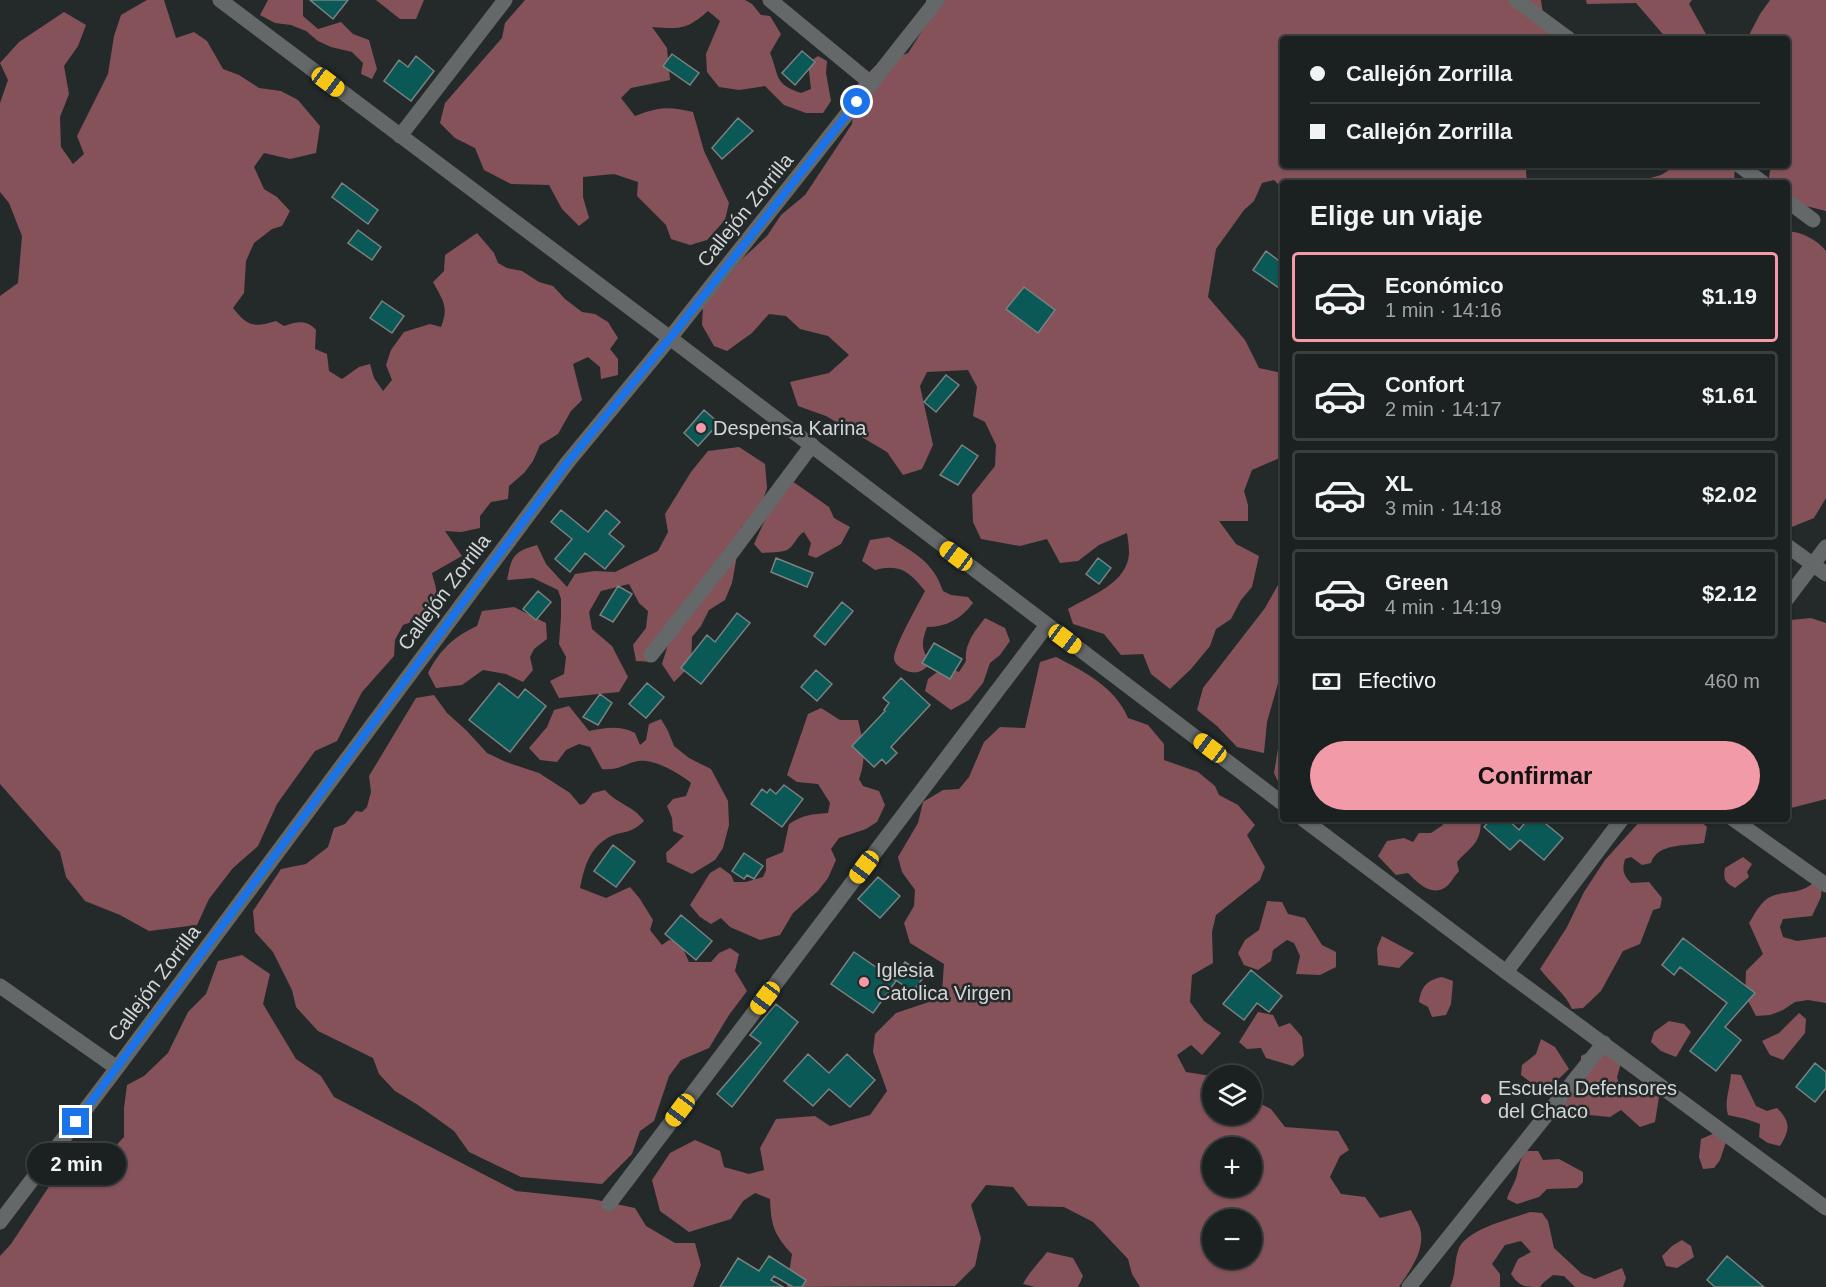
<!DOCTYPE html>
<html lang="es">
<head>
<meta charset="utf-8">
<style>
	:root { --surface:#1b2020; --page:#282d2d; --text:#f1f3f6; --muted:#a0a3a5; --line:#393e3e; --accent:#f39aa8 }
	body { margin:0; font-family:Arial,sans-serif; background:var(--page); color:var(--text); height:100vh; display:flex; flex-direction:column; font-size:22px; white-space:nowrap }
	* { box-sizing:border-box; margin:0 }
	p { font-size:20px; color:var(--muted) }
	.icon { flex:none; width:33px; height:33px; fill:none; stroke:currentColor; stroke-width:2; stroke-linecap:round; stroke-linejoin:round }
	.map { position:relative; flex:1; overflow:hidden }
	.panel { position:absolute; left:1280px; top:180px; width:510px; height:642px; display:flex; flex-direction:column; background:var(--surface); border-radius:6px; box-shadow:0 2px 4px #0004,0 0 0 2px var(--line) }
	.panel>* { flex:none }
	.top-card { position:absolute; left:1280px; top:36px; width:510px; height:132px; border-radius:6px; box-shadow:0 2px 4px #0004,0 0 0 2px var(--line); display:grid; align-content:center; height:132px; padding:0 30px; background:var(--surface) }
	.buttons { position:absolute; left:1202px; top:1065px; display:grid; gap:12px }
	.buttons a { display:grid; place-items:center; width:60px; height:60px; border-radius:50%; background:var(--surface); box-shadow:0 2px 4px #0004,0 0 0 2px var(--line); font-size:30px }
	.end { position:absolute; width:27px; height:27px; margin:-14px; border:8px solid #1a73e8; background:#fff; box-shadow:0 0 0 3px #fff }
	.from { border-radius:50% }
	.bubble { position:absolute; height:42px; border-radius:21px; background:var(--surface); box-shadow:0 2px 4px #0004,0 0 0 2px var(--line); font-size:20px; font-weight:700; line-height:42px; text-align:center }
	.car { position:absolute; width:18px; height:36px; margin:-18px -9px; border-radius:8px; box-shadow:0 0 4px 2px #0007; background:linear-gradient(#f5c518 24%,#345 0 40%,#f5c518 0 76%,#345 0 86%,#f5c518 0) }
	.top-card b { display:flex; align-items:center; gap:21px; height:57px; font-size:22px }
	.top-card b+b { border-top:2px solid var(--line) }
	.top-card i { width:15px; height:15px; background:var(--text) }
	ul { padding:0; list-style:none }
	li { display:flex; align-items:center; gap:18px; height:90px; margin:0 12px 9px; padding:0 18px; border:3px solid var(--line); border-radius:6px }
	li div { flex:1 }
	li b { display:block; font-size:22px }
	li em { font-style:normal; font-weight:700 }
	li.selected { border-color:var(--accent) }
	li>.icon { width:54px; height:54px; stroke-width:1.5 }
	h2 { padding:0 30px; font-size:27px; line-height:72px }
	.pay { display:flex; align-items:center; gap:15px; height:66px; padding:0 30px; font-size:22px }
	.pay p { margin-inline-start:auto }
	.primary-button { display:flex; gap:12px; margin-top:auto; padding:12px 30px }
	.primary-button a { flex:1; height:69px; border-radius:36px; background:var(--accent); color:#111; font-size:24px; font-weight:700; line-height:69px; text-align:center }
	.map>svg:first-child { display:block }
	.forest { fill:#85525a; fill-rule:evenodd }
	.building { fill:#0a5957; stroke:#7a8180; stroke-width:1.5 }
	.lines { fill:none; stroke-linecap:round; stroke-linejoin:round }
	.minor { stroke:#656868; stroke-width:15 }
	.route { stroke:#1a73e8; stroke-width:8 }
	.poi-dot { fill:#f39aa8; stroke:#242a2a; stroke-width:2 }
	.labels { text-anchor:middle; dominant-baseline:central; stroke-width:5; stroke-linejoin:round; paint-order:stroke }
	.street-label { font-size:20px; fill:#d3d6d6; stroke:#242a2a }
	.poi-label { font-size:20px; fill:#d3d6d6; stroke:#242a2a; text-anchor:start }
</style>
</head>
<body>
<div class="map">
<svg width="1826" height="1287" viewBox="0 0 1826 1287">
	<rect width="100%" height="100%" fill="#242a2a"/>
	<path class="forest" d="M147,0H164L176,38L194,32L207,41L223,69L239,75L259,88L281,91L298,100L320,126L316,153L290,159L264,153L254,167L264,189L277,197L290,211L282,226L272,229L254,243L246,261L244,293L233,308C247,326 254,328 276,321L284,326C297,322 306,319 316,330L315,349L327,354L329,371L342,379L359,367L370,364L374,378L383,391L392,380L386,365L391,350L404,332L430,324L441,327C449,306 443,301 433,282L444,271L445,255L477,233L494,253L498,263L507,268L522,271L539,282L553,286L565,299L582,312L595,314L608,322L618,338L610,349L618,359V375L601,379L600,367L588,357L573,364L582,400L571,411L558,434L540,445L533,461L524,473L509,486L508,499L491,502L480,516V528L461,532L445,531L462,556L432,573C433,579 437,587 436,593C435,610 418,620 403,625L395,640L394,656L362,692L337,741L315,751L277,804L258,846L233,868L209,899L197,925L149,931L120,915L85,901L66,877L60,852L0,784V296L18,283L22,236L9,203L0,192V103L8,80L0,63L19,42L64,12L86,25L78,46L64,66L69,94L60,117L61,147L73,164L84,154L77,136L108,74L114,36L121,15Z
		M268,0H303V16L318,29L341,22L353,34L369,40L377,69L372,79L361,74L363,63L352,52L331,47L318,41L306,31L291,25L275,23L260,15Z
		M376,0H424L416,19H400Z
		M525,0H745L752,4L761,15L770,16L781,34L770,53C780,77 773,83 801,93L811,89L808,63L818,56L827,61L826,73L831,101L823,113H806L784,105L765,86L739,90L719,87L707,72L706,54L720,21L708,11C686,30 681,29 652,27L667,48L670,80L631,88L621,98L635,116C658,107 669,106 693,112L704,151L729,203L725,220L707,240L690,245L671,239L666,225L637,196L638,182L614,174L583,177V197L589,218L579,226L562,209L549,185L511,184L484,170L475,148L455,138L440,123L445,103L502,38L505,23Z
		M926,0H1541L1544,21L1561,25L1579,39H1282V165H1527L1526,172L1527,183H1282V188L1274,180L1262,183L1254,201L1244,210L1216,249L1208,297L1245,340L1259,368L1282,373V457L1252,470L1244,491L1248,505V521H1219L1236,544L1259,556L1252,587L1241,600L1231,619L1216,629L1210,646L1191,669L1170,689L1151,674L1143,654L1121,655L1104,634L1073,624L1068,609C1090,596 1128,583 1129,553C1129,546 1128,540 1127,533L1099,545L1078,561L1060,563L1047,539L1020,546L981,539L973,522L972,495L995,466L996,445L985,422L973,416L977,387L968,370L927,372L920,386L933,445L922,469L903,475L887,452L826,416L798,406L790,382L829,373L849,355L828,336L800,329L786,316L769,314L752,333L727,351L714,346L702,325L703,307L742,259L767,236L781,215L805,195L819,174L852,124L856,86L875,66L908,53L926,25Z
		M1586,0H1692L1689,4L1707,36L1716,39H1667L1636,3L1587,4Z
		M1770,0H1826V211L1798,204L1787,196L1786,183H1768L1771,165H1786V39H1747L1760,14Z
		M1677,165H1735L1734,183H1633L1661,175Z
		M1787,231C1801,232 1817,239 1826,251V498L1814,518L1787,529Z
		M739,447L765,464L767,488L759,512L742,526L737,539L736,561L732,583L725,600L709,610L701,626L692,637L691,665L674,682L662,664L669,641L662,639L654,662L636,661L633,645L646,628L648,611L639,603L629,584L601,591L589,612L592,629L612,646L628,677L619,692L559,698L550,681L564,674L566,657L559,644L561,617V599L558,590L533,578L507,580C512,557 512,552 537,545L546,564L567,587L575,574L594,571L615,572L658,551L668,532L665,514L691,472L708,451Z
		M784,478L795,483L829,507L834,518L850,527L841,544L816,558L808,555L811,543L804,532C796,536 795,546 787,550C780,553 770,552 762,553L754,544Z
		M889,537C914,553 933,561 943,591L951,595L968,597L973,603C961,619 946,627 927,627C921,643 921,650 931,663C924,670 918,675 907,671C902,669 895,665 894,659C893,648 919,603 925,591C910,572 900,563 875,570L862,561L870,540Z
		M1282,584V669L1267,722L1264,753L1237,747L1217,726L1197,710L1203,688L1265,608L1278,585Z
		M514,607L546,623L547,639L534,649L530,657L533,670L523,682L506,674L483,670L462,685L436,688L428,673C440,650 453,637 477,626L482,611Z
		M985,618L1005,628L1010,641L1000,655L990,663L983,683L969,700L951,710L925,691L928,679L944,667L959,672L966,661C964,644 975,631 985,618Z
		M1811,618L1826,623V799L1787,809V628L1791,620Z
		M1056,657C1085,672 1115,687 1128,718L1148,725L1164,744V760L1198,772L1215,786L1219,795L1238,805L1255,825L1247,835L1265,867L1260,880L1216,915L1212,932L1213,963L1192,975L1190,1002L1204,1021L1221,1033L1202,1055L1191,1045L1177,1055L1186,1072L1211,1076L1212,1114H1251V1099L1271,1109L1285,1127L1338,1131L1349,1150L1340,1156L1330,1177L1341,1194L1365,1197L1380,1218L1411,1210C1413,1215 1418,1222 1420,1228C1426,1250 1410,1270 1399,1287H1140L1132,1274L1128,1259L1093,1222L1064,1207L1028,1206L1013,1187L986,1185L971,1205L981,1238L975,1266L955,1286L787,1287L792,1254C774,1235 771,1225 770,1199L755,1193L743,1201L731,1219L689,1232L660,1211L652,1180L670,1153L695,1140L720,1151L724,1167L749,1174L764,1170L760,1148L776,1119L815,1116L830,1126L870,1115L887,1091L873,1052L875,1034L896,1013L929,1002L942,991L944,964L910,943L904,923L914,906L915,890L902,872L898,857L918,823L923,802L943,790L959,789L969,777L984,742L1000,727L1025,728L1040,662ZM1212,1148H1251V1186H1212ZM1212,1220H1251V1258H1212Z
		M434,695L447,713L467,731L487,753L506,762L539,773L570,793L580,805L585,803L593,793L605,790C617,804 634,806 644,821C629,836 619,830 606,839C588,851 584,869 580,888L606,898L630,887L640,899L653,920L650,930L662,945L669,940L680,942L689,962H711L719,953L730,948L739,954L735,971L747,991L729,1015L709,1048L681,1060L669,1076L654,1121L640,1131L632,1154L602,1184L521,1177L469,1152L454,1131L418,1105L395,1091L379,1074L373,1058L318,1031L296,1007L292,990L273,952L255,932L253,911L281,869L306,864L328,847L334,828L345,824L356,811L362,812L367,807L371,792L369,776L416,698Z
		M569,706L589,731C605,728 620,725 635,733L640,745L646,740L649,724L661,719L668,731L674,746L689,758L711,769L728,801L729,825L723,848L715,860L692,874L667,862L666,853L684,836L673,831L672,818L667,806L673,799L686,796L691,783C681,774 653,758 639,761C624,763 620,771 602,769L590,747L579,744L566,750L557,762L540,760L529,748L547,727L554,710Z
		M821,708L840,720H858C863,741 867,758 859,779L863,786L879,791L885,805L877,822L866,829L839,838L831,849L836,860L828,878L818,891L793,913L780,935L760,940L730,927L721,918L711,924L700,917L690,905L710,873L720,867L731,875L734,882H746L763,877L766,870V859L783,852L789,824C802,815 813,814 828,813L830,803L818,784L797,782L787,775L808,714Z
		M1282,724V790L1274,773Z
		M1440,819H1481C1481,844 1472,845 1457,862L1459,871C1455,875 1451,883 1446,887C1431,897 1418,883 1408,873L1396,875L1378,856L1387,841L1404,838L1413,842L1419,833H1431L1443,825Z
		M1642,819H1698L1707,827L1704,843C1686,846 1657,843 1651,863L1642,865L1631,857L1625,859C1622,870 1623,875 1631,883L1649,882L1662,898L1660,908L1653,910L1640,944L1623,951L1601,991L1583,1008L1572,1009C1565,993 1551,984 1540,969L1567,927L1584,892L1605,860Z
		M1743,857L1752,864L1747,872L1749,877L1735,888C1725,882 1723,880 1725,868Z
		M1812,884H1822L1821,897L1812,916L1783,919L1780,927L1783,937L1797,941L1826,937V1003L1808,1000L1795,1002L1783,1010L1770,1015L1756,1016L1745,995L1746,971L1763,954L1749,923C1754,915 1761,901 1770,897C1785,890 1797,895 1812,884Z
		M1267,901L1282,902L1288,914L1305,918L1322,945L1336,952V967L1320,975L1296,974L1300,956L1294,943L1287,940L1273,950L1271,961L1258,970L1244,965L1238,953L1245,940L1259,930Z
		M1382,936L1414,953L1399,968L1378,965L1377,948Z
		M242,955L270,974L263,1004L296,1059L321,1076L334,1097L516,1191L592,1199L635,1208L646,1226L675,1243H695L701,1265L693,1287H0V1256L11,1244L58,1173L99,1164L124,1137V1108L127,1085L144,1076L168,1053L188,1012L206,994L218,961Z
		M1442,977L1453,981L1451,1004L1446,1015L1432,1017L1428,1007L1419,1002C1421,987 1427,980 1442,977Z
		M1258,1012L1273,1015L1279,1027L1290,1023L1302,1037L1304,1056L1293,1066L1266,1058L1261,1048L1247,1049L1239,1042Z
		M1799,1013L1806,1019L1805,1033L1783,1060L1770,1055L1762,1041L1779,1033Z
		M1669,1021L1684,1024L1691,1032L1676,1057L1661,1051L1651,1042L1654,1032Z
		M1541,1039L1555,1047L1569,1069L1548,1089L1533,1084L1521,1075L1522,1065L1536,1054Z
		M1589,1052L1608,1054L1621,1063L1617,1077L1619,1084H1631L1637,1092L1643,1091L1659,1097L1655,1122L1640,1127L1621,1110L1610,1117L1568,1113L1564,1104L1574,1093L1583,1089L1586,1080L1581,1067V1056Z
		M1731,1074L1741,1075L1756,1106L1767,1111L1777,1108C1791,1122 1790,1130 1780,1146L1768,1143L1759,1137L1760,1124L1746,1119L1728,1115C1724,1101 1730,1089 1731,1074Z
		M1715,1133L1726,1142L1720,1160L1714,1168L1703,1169L1699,1157L1701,1139Z
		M1527,1151H1538L1543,1160L1559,1159L1583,1172V1182L1577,1188L1547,1189L1539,1197L1517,1204L1507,1199C1509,1191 1515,1183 1517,1175C1519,1166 1520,1158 1527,1151Z
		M1530,1212L1542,1213L1548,1221L1554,1248L1582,1274L1595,1279L1622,1268L1626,1278L1623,1287H1575L1564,1276L1553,1275L1543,1283L1540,1287C1524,1287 1520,1287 1511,1274L1518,1259L1531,1252L1521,1241L1505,1245L1492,1264L1500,1274V1287H1450C1456,1275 1454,1263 1458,1251C1464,1229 1511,1219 1530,1212Z
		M1682,1240L1691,1246L1694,1257L1677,1268L1666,1266L1662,1256L1672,1246Z
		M1047,1252L1073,1258L1083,1276L1078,1287H1035L1023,1284C1029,1272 1039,1263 1047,1252Z"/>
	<path class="building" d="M310,0H348L333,19Z
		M802,51L815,62L795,85L782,73Z
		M672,54L699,73L690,85L663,66Z
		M416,56L434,71L411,101L384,81L399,60L408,67Z
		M738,118L753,131L722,159L712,148Z
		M342,183L378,210L368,224L332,197Z
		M358,230L381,247L372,260L348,243Z
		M1266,251L1282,263V290L1253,270Z
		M1024,287L1055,310L1038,333L1006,309Z
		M382,301L404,316L392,333L370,318Z
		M946,375L959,385L936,412L924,402Z
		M704,410L719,423L698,446L684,433Z
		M962,445L978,456L958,485L940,475Z
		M561,510L588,532L606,510L620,522L609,534L624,546L605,569L585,553L570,572L555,559L572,539L551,522Z
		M776,558L813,573L807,587L771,572Z
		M1098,558L1111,568L1099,584L1086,574Z
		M618,586L632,594L613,622L600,615Z
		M538,591L551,602L536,620L523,609Z
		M842,602L853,611L825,645L814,636Z
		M737,613L750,623L701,684L681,668L707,635L715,642Z
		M934,643L962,659L950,679L922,663Z
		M816,670L832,684L817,701L801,687Z
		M901,678L930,705L891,747L897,753L886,764L882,759L874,767L852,746L885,711L884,710L889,703L883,698Z
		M499,683L518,698L525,689L546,706L510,752L469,720Z
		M647,683L664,697L646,718L629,704Z
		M600,694L612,703L598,725L583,717Z
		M784,785L803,799L782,827L751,804L762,789L767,793L770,789L776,794Z
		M1491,819H1507L1519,830L1528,819H1540L1563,838L1544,860L1520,840L1510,850L1484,827Z
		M613,845L635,862L616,887L594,871Z
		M744,853L763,866L754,879L747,875L744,879L732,871Z
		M878,877L900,896L880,918L858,899Z
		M681,915L712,941L696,960L665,934Z
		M1683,938L1755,993L1725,1027L1741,1040L1716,1071L1690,1051L1727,1003L1680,967L1674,975L1662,965Z
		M854,952L896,981L873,1013L831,984Z
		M905,962L925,975L913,992L893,978Z
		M1251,970L1282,996L1269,1012L1257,1003L1244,1020L1223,1004Z
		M776,1004L798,1022L732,1107L717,1094L761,1043L750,1035Z
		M808,1054L829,1073L847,1054L875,1080L850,1107L829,1089L813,1106L784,1081Z
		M1815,1063L1826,1072V1088L1815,1102L1796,1087Z
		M769,1256L806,1280L802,1287H793L774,1276L771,1280L783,1287H720L738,1258L759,1271Z
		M1727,1256L1764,1287H1715L1707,1280Z"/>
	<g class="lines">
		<path class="minor" d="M220,0L670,338L1282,803
			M770,0L872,84
			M1516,0L1569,39
			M400,136L505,0
			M1739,165L1763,183
			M1786,200L1813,220
			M1786,545L1826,574
			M1786,600L1826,547
			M651,655L730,555L812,445
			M1303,819L1506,972L1826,1208
			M1733,819L1826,885
			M1506,972L1622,819
			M0,986L117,1068
			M609,1204L1047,625
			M0,1222L117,1068L567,463L670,338L937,0
			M1409,1287L1604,1043"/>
	</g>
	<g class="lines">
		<path class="route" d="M76,1122L567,463L670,338L857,102"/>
	</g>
	<g class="poi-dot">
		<circle cx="701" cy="428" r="6"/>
		<circle cx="864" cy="982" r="6"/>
		<circle cx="1486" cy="1099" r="6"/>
	</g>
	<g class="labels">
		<g class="street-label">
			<text transform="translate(745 210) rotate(-51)">Callejón Zorrilla</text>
			<text transform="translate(444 592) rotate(-53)">Callejón Zorrilla</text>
			<text transform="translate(154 983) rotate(-53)">Callejón Zorrilla</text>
		</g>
		<g class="poi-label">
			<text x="713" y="428">Despensa Karina</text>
			<text x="876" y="970">Iglesia<tspan x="876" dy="23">Catolica Virgen</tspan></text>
			<text x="1498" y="1088">Escuela Defensores<tspan x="1498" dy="23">del Chaco</tspan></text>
		</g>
	</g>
</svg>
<div class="buttons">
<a><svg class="icon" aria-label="layers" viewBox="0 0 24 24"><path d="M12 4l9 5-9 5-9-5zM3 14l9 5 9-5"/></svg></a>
<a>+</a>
<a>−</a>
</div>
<i class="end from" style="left:857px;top:102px"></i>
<i class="end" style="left:76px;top:1122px"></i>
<div class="bubble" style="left:27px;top:1143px;width:99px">2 min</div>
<i class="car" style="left:328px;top:82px;rotate:127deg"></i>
<i class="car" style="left:956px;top:556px;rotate:307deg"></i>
<i class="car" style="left:1065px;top:639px;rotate:127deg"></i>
<i class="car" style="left:1210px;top:748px;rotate:307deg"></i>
<i class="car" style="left:864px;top:867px;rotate:217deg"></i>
<i class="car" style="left:765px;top:998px;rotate:217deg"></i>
<i class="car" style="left:680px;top:1110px;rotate:217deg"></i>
<div class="top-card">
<b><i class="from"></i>Callejón Zorrilla</b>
<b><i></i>Callejón Zorrilla</b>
</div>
<section class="panel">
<h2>Elige un viaje</h2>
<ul>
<li class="selected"><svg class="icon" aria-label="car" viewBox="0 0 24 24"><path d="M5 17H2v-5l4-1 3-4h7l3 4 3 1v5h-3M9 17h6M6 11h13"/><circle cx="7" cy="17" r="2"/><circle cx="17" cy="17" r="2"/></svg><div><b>Económico</b><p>1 min · 14:16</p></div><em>$1.19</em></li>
<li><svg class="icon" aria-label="car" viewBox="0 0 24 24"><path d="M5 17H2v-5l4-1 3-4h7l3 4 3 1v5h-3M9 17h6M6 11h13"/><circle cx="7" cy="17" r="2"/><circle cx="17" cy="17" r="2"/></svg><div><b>Confort</b><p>2 min · 14:17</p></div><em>$1.61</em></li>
<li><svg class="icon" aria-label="car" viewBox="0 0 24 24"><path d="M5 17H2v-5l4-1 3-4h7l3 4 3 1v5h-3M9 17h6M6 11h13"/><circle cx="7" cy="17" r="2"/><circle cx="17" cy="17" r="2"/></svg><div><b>XL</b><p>3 min · 14:18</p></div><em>$2.02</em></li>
<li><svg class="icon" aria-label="car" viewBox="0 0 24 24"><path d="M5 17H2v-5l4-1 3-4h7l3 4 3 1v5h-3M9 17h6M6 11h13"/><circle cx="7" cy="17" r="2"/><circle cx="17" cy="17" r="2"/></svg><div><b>Green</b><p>4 min · 14:19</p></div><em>$2.12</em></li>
</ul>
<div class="pay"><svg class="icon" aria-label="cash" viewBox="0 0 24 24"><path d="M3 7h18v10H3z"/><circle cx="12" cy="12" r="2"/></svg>Efectivo<p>460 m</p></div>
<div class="primary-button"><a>Confirmar</a></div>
</section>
</div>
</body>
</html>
